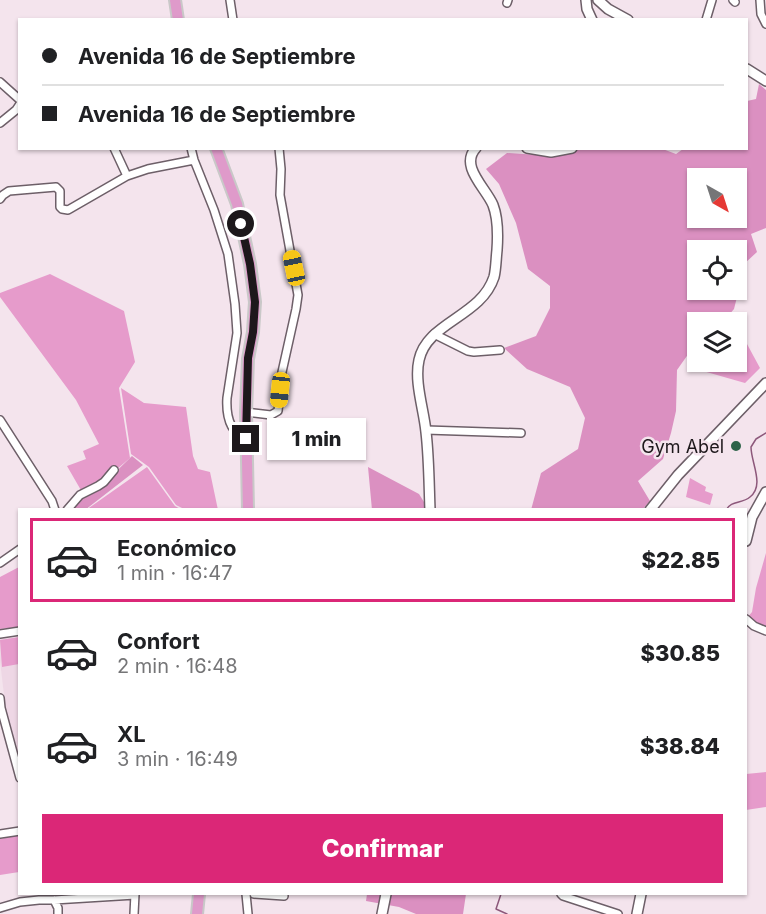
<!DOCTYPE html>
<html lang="es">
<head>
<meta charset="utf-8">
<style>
	:root { --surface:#fff; --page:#f6f6f6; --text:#202124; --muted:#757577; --line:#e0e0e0; --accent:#db2777 }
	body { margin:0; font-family:Inter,sans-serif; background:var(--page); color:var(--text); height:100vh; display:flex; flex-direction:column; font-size:22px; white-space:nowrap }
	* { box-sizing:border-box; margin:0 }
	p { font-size:20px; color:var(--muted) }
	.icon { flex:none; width:33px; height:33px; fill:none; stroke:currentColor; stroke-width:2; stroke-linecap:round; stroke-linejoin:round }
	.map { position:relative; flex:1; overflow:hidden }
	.details { position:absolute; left:18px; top:508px; width:729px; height:387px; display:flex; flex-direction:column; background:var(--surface); border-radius:0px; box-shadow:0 2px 4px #0004 }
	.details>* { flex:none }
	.banner { position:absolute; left:18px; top:18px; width:730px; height:132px; border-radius:0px; box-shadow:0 2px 4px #0004; display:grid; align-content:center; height:132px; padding:0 24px; background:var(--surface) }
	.needle { width:39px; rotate:141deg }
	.tools { position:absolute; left:687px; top:168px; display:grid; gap:12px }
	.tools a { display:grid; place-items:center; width:60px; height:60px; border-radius:0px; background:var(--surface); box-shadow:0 2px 4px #0004; font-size:30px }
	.end { position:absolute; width:27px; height:27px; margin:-14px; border:8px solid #1d181b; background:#fff; box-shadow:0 0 0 3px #fff }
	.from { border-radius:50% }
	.bubble { position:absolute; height:42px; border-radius:0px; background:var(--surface); box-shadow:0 2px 4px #0004; font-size:20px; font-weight:800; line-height:42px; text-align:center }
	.car { position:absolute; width:18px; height:36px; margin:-18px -9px; border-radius:8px; box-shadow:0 0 4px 2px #0007; background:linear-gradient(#f5c518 24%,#345 0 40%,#f5c518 0 76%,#345 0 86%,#f5c518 0) }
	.banner b { display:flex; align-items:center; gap:21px; height:57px; font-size:22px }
	.banner b+b { border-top:2px solid var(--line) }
	.banner i { width:15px; height:15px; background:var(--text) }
	ul { padding:10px 0 0; list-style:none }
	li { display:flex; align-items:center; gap:18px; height:84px; margin:0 12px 9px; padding:0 12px; border:3px solid transparent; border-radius:0px }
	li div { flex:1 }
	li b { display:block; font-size:22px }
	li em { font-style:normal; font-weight:800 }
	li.on { border-color:var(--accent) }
	li>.icon { width:54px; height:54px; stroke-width:1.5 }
	.button { display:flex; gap:12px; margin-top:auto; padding:12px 24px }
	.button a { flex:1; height:69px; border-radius:0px; background:var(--accent); color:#fff; font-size:24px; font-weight:800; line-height:69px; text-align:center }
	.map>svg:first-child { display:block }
	.built { fill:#eed7e5 }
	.green { fill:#e69bcb }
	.forest { fill:#db90c1; fill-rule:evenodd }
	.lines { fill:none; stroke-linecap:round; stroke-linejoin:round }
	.stream { stroke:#8d587b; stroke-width:1.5 }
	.minor-casing { stroke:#6d5f68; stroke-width:10 }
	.secondary-casing { stroke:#6d5f68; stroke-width:12 }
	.primary-casing { stroke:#c9c8c8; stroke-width:14 }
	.minor { stroke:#fff; stroke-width:7 }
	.secondary { stroke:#fff; stroke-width:9 }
	.primary { stroke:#df9aca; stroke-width:10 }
	.route { stroke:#1d181b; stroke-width:8 }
	.poi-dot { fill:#2d6349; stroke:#f4e4ed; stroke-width:2 }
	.labels { text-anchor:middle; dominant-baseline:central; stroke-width:5; stroke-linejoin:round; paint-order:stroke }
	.poi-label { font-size:18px; fill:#1d181b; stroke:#f4e4ed; text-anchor:end }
</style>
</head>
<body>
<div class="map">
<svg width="766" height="914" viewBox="0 0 766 914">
	<rect width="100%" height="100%" fill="#f4e4ed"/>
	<path class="built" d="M19,637V765L6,712L0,661V639Z"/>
	<path class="green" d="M50,274L124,311L135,362L119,388L130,458L103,481L82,492L67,466L86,459L83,451L99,444L76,400L0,297V293Z
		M747,344L760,368L745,383L689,367L691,354L697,349L698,362H736L737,348Z
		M121,388L144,403L186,407L193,456L198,469L210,472L218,510H186L176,505L149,467L131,454Z
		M147,467L175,506L182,510H86Z
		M690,478L706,487L705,491L713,494L710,505L686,497Z
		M766,553V629L747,618L752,612L756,588Z
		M19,567V627L0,629V577Z
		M19,637V664L2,667L0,640Z
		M766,772V807L746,810V774Z
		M19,835V872L0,875V839Z"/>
	<path class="forest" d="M759,84L766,90V228L751,234L757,252L744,264L743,273L734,309L723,322H698L697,347L689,353L677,370L676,411L671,433L663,459L638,481L650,501L642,510H531L541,473L578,449L585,418L570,387L527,369L504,348L536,336L550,308V286L528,269L516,223L499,184L486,169L507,153L555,156L580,149L660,148L676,154L683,149L747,148V101L756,99ZM698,178H736V218H698ZM698,250H736V290H698Z
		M132,456L143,465L85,510H70L79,497L99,488Z
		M368,467L419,494L429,510H372Z
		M367,894H466L463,914H416L399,907L366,901Z"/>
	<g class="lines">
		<path class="stream" d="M726,510C731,500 742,504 750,497C765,485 751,463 751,447L756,439L766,433
			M501,894L496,909L507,914"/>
		<g class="minor-casing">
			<path id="minor" d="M230,0L233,20
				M733,0L735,2
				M760,0L761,14L766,24
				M507,3L508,0
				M706,20L712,0
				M0,82L20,100
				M0,123L16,110L20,104
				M114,148L127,176
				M191,148L194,160L214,210L228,254L235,304L237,333L227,398C226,415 229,432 246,439
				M0,199L3,195L9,191L56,187L60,191V207L62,209L68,210L127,176L148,169L194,160
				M434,334L468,351L474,352L500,350
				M246,412L271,415L278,411L282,372L296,309L298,295L280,195L281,169L279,148
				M0,420L52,501L55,510
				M426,430L521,433
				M67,510L80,495L98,486L104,482L114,470
				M0,563L20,549
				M746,619L754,626L766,631
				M0,634L20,631
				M0,698L1,708L20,778
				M0,834L20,831
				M246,894L248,914
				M254,894L284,896
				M561,894L563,896L618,914
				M54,900L58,908V914
				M0,908L20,902L39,900H54L135,895
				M134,914L135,894"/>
		</g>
		<g class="secondary-casing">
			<path id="secondary" d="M586,0L587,9L592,20
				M598,0L608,9L628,20
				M747,69L766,81
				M527,148L551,152L572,148
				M430,510C429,484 429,458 426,432C424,410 414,382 419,360C427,322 481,317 494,277C496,269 496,259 497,250C498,236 498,218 493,205C486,188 459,166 476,148
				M650,510L678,475L766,383
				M746,541L752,517L766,492
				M382,914L386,894
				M637,914L641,894"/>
		</g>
		<g class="primary-casing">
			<path id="primary" d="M175,0L178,20
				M216,148L237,204L250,264L255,302L253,332L248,359L246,412L248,510
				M197,914L199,894"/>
		</g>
		<use href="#minor" class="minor"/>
		<use href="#secondary" class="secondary"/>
		<use href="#primary" class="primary"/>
	</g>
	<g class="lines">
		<path class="route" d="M241,224L250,264L255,302L253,332L248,358L246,439"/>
	</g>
	<circle class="poi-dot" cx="736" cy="446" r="6"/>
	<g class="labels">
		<g class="poi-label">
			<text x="724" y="446">Gym Abel</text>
		</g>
	</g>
</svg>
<div class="tools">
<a><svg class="needle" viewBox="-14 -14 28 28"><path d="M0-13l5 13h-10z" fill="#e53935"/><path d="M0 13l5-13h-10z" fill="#757577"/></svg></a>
<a><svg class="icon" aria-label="locate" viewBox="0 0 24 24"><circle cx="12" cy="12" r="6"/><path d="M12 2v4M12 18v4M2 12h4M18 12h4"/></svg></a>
<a><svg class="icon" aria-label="layers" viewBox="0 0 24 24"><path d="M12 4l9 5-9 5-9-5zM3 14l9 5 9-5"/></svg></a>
</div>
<i class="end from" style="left:241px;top:224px"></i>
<i class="end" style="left:246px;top:439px"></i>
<div class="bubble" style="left:267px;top:418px;width:99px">1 min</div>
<i class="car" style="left:294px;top:268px;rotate:348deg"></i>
<i class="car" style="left:280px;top:390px;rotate:186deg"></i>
<div class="banner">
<b><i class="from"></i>Avenida 16 de Septiembre</b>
<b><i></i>Avenida 16 de Septiembre</b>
</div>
<section class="details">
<ul>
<li class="on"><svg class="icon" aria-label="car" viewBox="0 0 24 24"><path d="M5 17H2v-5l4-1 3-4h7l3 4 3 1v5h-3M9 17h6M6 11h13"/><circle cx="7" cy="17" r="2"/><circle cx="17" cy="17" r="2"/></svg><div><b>Económico</b><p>1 min · 16:47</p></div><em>$22.85</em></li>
<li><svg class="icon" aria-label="car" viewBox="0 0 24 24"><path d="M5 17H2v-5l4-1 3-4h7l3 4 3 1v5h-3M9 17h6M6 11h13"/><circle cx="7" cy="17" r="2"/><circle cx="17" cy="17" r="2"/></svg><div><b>Confort</b><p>2 min · 16:48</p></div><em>$30.85</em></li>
<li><svg class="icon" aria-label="car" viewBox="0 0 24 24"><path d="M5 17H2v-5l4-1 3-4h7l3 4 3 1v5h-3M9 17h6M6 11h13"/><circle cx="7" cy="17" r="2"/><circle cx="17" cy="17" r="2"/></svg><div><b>XL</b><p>3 min · 16:49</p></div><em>$38.84</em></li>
</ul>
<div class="button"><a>Confirmar</a></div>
</section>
</div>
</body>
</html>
